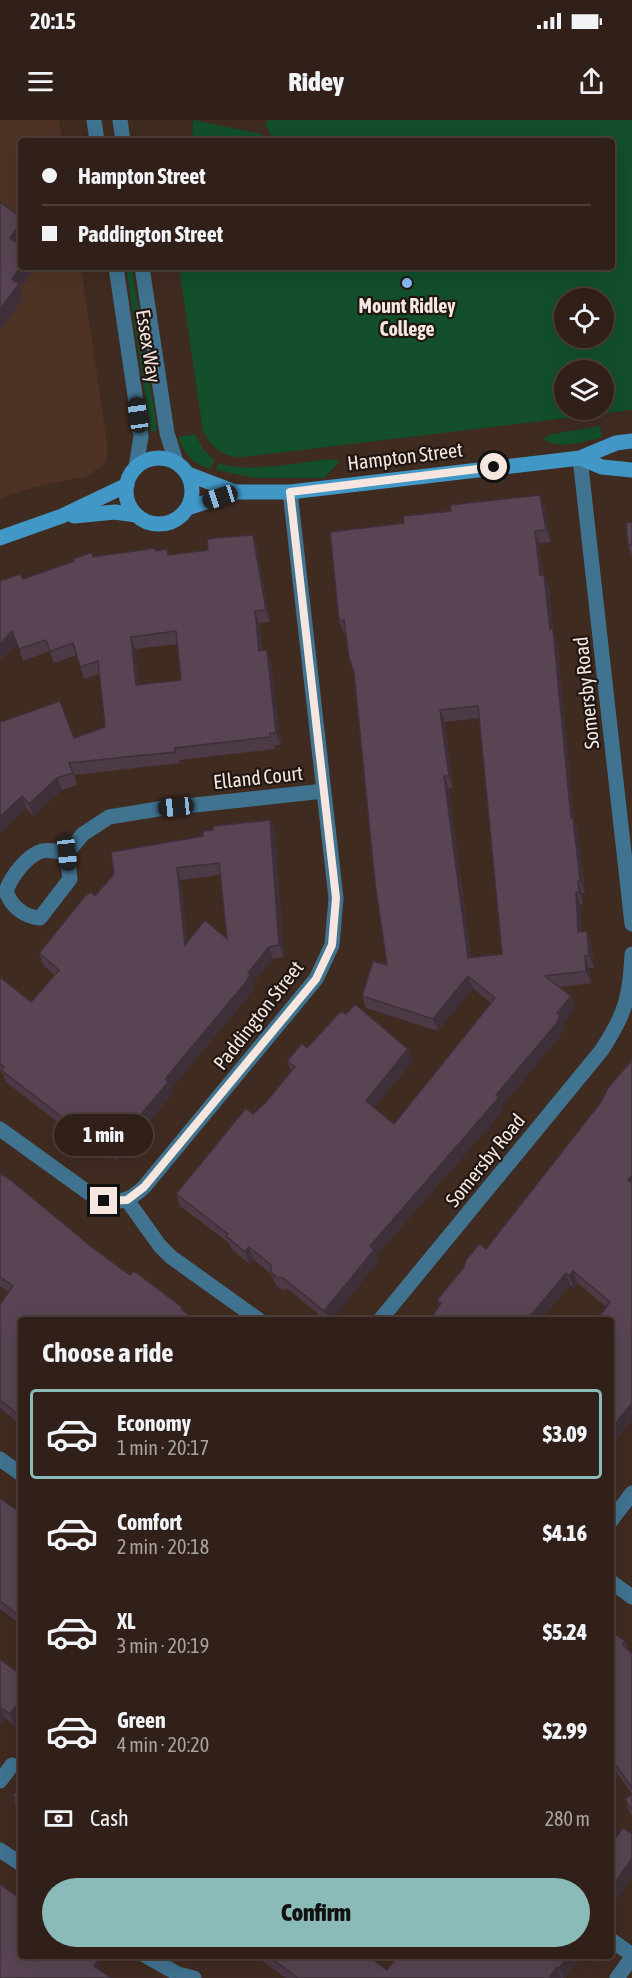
<!DOCTYPE html>
<html lang="en">
<head>
<meta charset="utf-8">
<style>
	:root { --surface:#302019; --page:#382822; --text:#f1f3f6; --muted:#a8a3a2; --line:#4b3e38; --accent:#8bbbb9 }
	body { margin:0; font-family:"Asap Condensed",sans-serif; background:var(--page); color:var(--text); height:100vh; display:flex; flex-direction:column; font-size:22px; white-space:nowrap }
	* { box-sizing:border-box; margin:0 }
	p { font-size:20px; color:var(--muted) }
	.icon { flex:none; width:33px; height:33px; fill:none; stroke:currentColor; stroke-width:2; stroke-linecap:round; stroke-linejoin:round }
	.map { position:relative; flex:1; overflow:hidden }
	.panel { position:absolute; left:18px; top:1197px; width:596px; height:642px; display:flex; flex-direction:column; background:var(--surface); border-radius:6px; box-shadow:0 6px 24px #0002,0 0 0 2px var(--line) }
	.panel>* { flex:none }
	.guide { position:absolute; left:18px; top:18px; width:597px; height:132px; border-radius:6px; box-shadow:0 6px 24px #0002,0 0 0 2px var(--line); display:grid; align-content:center; height:132px; padding:0 24px; background:var(--surface) }
	.tools { position:absolute; left:554px; top:168px; display:grid; gap:12px }
	.tools a { display:grid; place-items:center; width:60px; height:60px; border-radius:50%; background:var(--surface); box-shadow:0 6px 24px #0002,0 0 0 2px var(--line); font-size:30px }
	.end { position:absolute; width:27px; height:27px; margin:-14px; border:8px solid #f5e7e0; background:#111; box-shadow:0 0 0 3px #111 }
	.from { border-radius:50% }
	.bubble { position:absolute; height:42px; border-radius:21px; background:var(--surface); box-shadow:0 6px 24px #0002,0 0 0 2px var(--line); font-size:20px; font-weight:800; line-height:42px; text-align:center }
	.car { position:absolute; width:18px; height:36px; margin:-18px -9px; border-radius:8px; box-shadow:0 0 4px 2px #0007; background:linear-gradient(#222 24%,#8ab4d8 0 40%,#222 0 76%,#8ab4d8 0 86%,#222 0) }
	.guide b { display:flex; align-items:center; gap:21px; height:57px; font-size:22px }
	.guide b+b { border-top:2px solid var(--line) }
	.guide i { width:15px; height:15px; background:var(--text) }
	ul { padding:0; list-style:none }
	li { display:flex; align-items:center; gap:18px; height:90px; margin:0 12px 9px; padding:0 12px; border:3px solid transparent; border-radius:6px }
	li div { flex:1 }
	li b { display:block; font-size:22px }
	li em { font-style:normal; font-weight:800 }
	li.on { border-color:var(--accent) }
	li>.icon { width:54px; height:54px; stroke-width:1.5 }
	h2 { padding:0 24px; font-size:27px; line-height:72px }
	.pay { display:flex; align-items:center; gap:15px; height:66px; padding:0 24px; font-size:22px }
	.pay p { margin-inline-start:auto }
	.action { display:flex; gap:12px; margin-top:auto; padding:12px 24px }
	.action a { flex:1; height:69px; border-radius:36px; background:var(--accent); color:#111; font-size:24px; font-weight:800; line-height:69px; text-align:center }
	.status { display:flex; justify-content:space-between; align-items:center; height:42px; padding:0 30px; background:var(--surface); direction:ltr }
	.status svg { height:16px; fill:currentColor }
	header { display:flex; justify-content:space-between; align-items:center; height:78px; padding:0 24px; background:var(--surface); font-size:27px; font-weight:800 }
	.map>svg:first-child { display:block }
	.built { fill:#4e3325 }
	.green { fill:#124f2a; fill-rule:evenodd }
	.lines { fill:none; stroke-linecap:round; stroke-linejoin:round }
	.street { stroke:#407390; stroke-width:15 }
	.secondary { stroke:#4197c6; stroke-width:15 }
	.wall { fill:#4c3a47; fill-rule:evenodd }
	.shaded-wall { fill:#3e3039 }
	.building { fill:#584452; stroke:#3e3039; stroke-width:1.5; fill-rule:evenodd }
	.route { stroke:#f5e7e0; stroke-width:8 }
	.poi-dot { fill:#8abafc; stroke:#201612; stroke-width:2 }
	.labels { text-anchor:middle; dominant-baseline:central; stroke-width:4.5; stroke-linejoin:round; paint-order:stroke }
	.poi-label { font-size:20px; font-weight:bold; fill:#f5e7e0; stroke:#201612 }
	.street-label { font-size:20px; fill:#f5e7e0; stroke:#201612 }
</style>
</head>
<body>
<div class="status"><b>20:15</b><svg viewBox="0 0 49 12"><path d="M0 12V9h3v3zM5 12V6h3v6zM10 12V3h3v9zM15 12V0h3v12zM26 1h20v11H26zM47 4h2v5h-2z"/></svg></div>
<header><svg class="icon" aria-label="menu" viewBox="0 0 24 24"><path d="M4 6h16M4 12h16M4 18h16"/></svg>Ridey<svg class="icon" aria-label="share" viewBox="0 0 24 24"><path d="M12 15V3M7 8l5-5 5 5M5 13v7h14v-7"/></svg></header>
<div class="map">
<svg width="632" height="1858" viewBox="0 0 632 1858">
	<rect width="100%" height="100%" fill="#402b21"/>
	<path class="built" d="M0,0H59L62,21H21V147H81L108,330L105,343L88,356L34,367L0,378Z"/>
	<path class="green" d="M193,0L261,14L265,21H192Z
		M269,0H632V290L244,337C224,338 212,328 203,311L179,147H612V21H274L265,4ZM603,178V218H564V178ZM564,250H603V290H564Z
		M126,147H132L157,310L151,312Z
		M600,306L602,317C580,322 563,330 542,319L552,314Z
		M195,314L203,329L214,340L211,349C193,344 184,334 178,317Z
		M331,339L340,341L324,358H255L216,350L219,343C248,354 299,342 331,339Z"/>
	<g class="lines">
		<path class="street" d="M94,0L97,21
			M120,0L123,21
			M116,147L141,316L136,347
			M142,147L167,313L176,342
			M580,338L632,804
			M67,733C60,732 50,729 42,731C27,735 11,757 6,771C11,786 24,797 40,798L70,759L67,733L83,714L109,697L158,689L324,671
			M0,1009L93,1076C114,1085 128,1083 144,1067L316,859L332,825L336,778L290,372
			M127,1080L160,1126L171,1137L259,1200
			M380,1200L601,931C625,895 630,877 632,834
			M0,1339L21,1354
			M610,1402L632,1373
			M610,1461L632,1477
			M0,1661L12,1645
			M0,1730L21,1744
			M610,1819L632,1835
			M146,1836L178,1854L194,1858
			M617,1858L632,1837"/>
		<path class="secondary" d="M126 371a33 33 0 1 1 66 0a33 33 0 1 1-66 0Z
			M580,338L602,347L632,350
			M188,354L235,372
			M188,388L235,372H290L580,338L616,323L632,321
			M74,396L115,392L136,395
			M0,418L62,396L127,365"/>
	</g>
	<path class="wall" d="M540,375L545,387L551,422L539,423L543,455H544L549,467L553,511L557,521L574,701L578,710L585,773H582L583,784H580L582,812L587,811L591,823L594,848H589L591,863L559,867L571,876L575,888L563,903L565,907L560,916L502,986L503,989L494,1001L376,1136L378,1142L331,1200H325L288,1169L282,1170L275,1164L271,1154L253,1139L249,1144L231,1128L229,1123L180,1086L176,1074L266,982L291,951L287,941L307,928L346,894L408,929L413,941L374,988L394,1004L491,883L473,868L438,911L366,888L362,876L387,845L354,553L346,512L344,513L339,501L404,403L451,391ZM479,598L502,834L471,838L449,668H453L445,602Z
		M632,402V436L628,425Z
		M253,415L257,427L270,502L259,503L262,530L271,542L281,625H274L275,629L179,640L180,643L74,655L77,665L62,670L33,696L26,688L0,713V602L74,618L105,607L99,554L84,559L77,535L54,543L50,531L23,541L17,523L0,540V461L23,459L93,437L167,429L169,435L208,430ZM177,524L181,560L139,564L135,529Z
		M270,700L275,712L284,837L273,839L253,863L254,867L250,874L171,969L172,974L117,1040L110,1034L106,1039L101,1036L6,962L3,954L0,951V857L31,882L55,855L43,845L39,833L95,776L203,716ZM220,755L227,819L187,822L181,760Z
		M601,982L630,1302L610,1329V1200L606,1187L578,1163L574,1168L570,1165L541,1200H430L440,1186L437,1180L486,1129Z
		M0,1053L93,1128L130,1155L182,1187L184,1191L21,1200V1305L0,1288V1184L9,1172L0,1166Z
		M0,1378L21,1393V1505L0,1489Z
		M610,1511L625,1521L627,1529L632,1534V1674L613,1647L610,1649Z
		M0,1539L21,1555V1600L20,1599L15,1606L5,1598L0,1605Z
		M21,1665V1691L17,1688L13,1676Z
		M632,1674V1696L629,1691L625,1679Z
		M610,1725L616,1781L610,1777Z
		M256,1836H368L387,1850L577,1841L565,1858H286Z"/>
	<path class="shaded-wall" d="M21,103V124L15,132L10,118Z
		M21,146V147L36,148L20,168L24,178L0,210V189L12,159Z
		M540,375L545,387L551,422L546,410Z
		M535,411L539,423L544,467L540,455Z
		M253,415L257,427L270,502L266,490Z
		M544,455L549,467L553,511L557,521L574,701L578,710L585,773L580,761L571,698Z
		M255,491L259,503L263,543L259,531Z
		M12,511L17,523L0,540V524Z
		M131,517L135,529L141,577L136,565Z
		M267,530L271,542L281,625L276,613Z
		M440,590L445,602L453,668L449,656Z
		M444,656L449,668L472,850L468,838Z
		M57,658L62,670L33,696L29,684Z
		M22,676L26,688L0,713V697Z
		M270,700L275,712L284,837L279,825Z
		M177,748L181,760L189,837L185,825Z
		M578,761L582,773L583,784L579,772Z
		M576,772L580,784L583,824L578,812Z
		M587,811L591,823L594,848L589,836Z
		M269,827L273,839L253,863L254,867L250,874L171,969L172,974L117,1040L113,1028L165,959Z
		M585,836L589,848L591,863L586,851Z
		M468,856L473,868L438,911L433,899Z
		M571,876L575,888L563,903L565,907L560,916L502,986L503,989L494,1001L376,1136L378,1142L331,1200H328L324,1191L370,1126L496,975Z
		M408,929L413,941L370,993L366,981Z
		M106,1022L110,1034L106,1039L102,1027Z
		M632,1055V1071L628,1060Z
		M249,1127L253,1139L249,1144L245,1132Z
		M573,1151L578,1163L574,1168L569,1156Z
		M566,1153L570,1165L541,1200H527Z
		M632,1284V1300L610,1329V1311L626,1290Z
		M0,1587L5,1598L0,1605Z
		M15,1587L20,1599L15,1606L10,1594Z
		M610,1639L613,1647L610,1649Z
		M632,1738V1757L616,1781L611,1769Z
		M568,1836H575L577,1841L565,1858H563L559,1848Z
		M98,1840L102,1852L94,1846Z
		M557,1847L561,1858H549Z"/>
	<path class="building" d="M0,82L21,97V103L10,118L21,126V146L12,159L19,164L0,189Z
		M540,375L546,410L535,411L540,455H544L550,509H553L571,698H573L580,761H578L579,772H576L578,812L587,811L589,836H585L586,851L545,856L571,876L557,893L560,895L556,904L496,975L499,977L489,989L370,1126L374,1130L324,1191L283,1158H278L271,1152V1145L249,1127L245,1132L226,1116L228,1114L176,1074L246,988L253,994L266,982L295,947L287,941L302,923L307,928L341,891L346,894L355,884L408,929L366,981L394,1004L495,878L468,856L433,899L362,876L373,841L387,845L375,763L354,553L349,538L344,500L339,501L330,412L404,403L403,396L451,391L450,385ZM478,586L502,834L468,838L444,656H449L440,590Z
		M632,402V424L628,425L626,403Z
		M253,415L266,490L255,491L259,531L267,530L276,613H270V617L175,628V632L69,643L73,653L57,658L29,684L22,676L0,697V602L60,581L74,618L105,607L98,541L80,547L73,523L50,531L46,520L19,529L12,511L0,524V461L20,454L23,459L74,441L73,439L92,432L93,437L155,428L156,431L167,429L168,435L208,430L207,420L214,418ZM176,511L181,560L136,565L131,517Z
		M270,700L279,825L269,827L248,853L250,855L246,862L165,959L168,962L113,1028L106,1022L102,1027L97,1024L1,950L4,947L0,943V857L31,882L59,850L39,833L85,776L91,772L95,776L114,754L111,732L203,716V711L213,710V706ZM219,743L227,819L205,800L185,825L177,748Z
		M632,940V1055L628,1060L632,1063V1284L626,1290L610,1311V1200H597L610,1182L573,1151L569,1156L566,1153L527,1200H430L441,1183L437,1180L464,1147L466,1140L479,1124L486,1129L601,982L608,968Z
		M0,1053L13,1062L93,1128L130,1155L134,1151L182,1187L181,1189L196,1200H21V1297L0,1280V1184L13,1166L0,1157Z
		M0,1378L21,1393V1497L0,1481Z
		M610,1511L625,1521L622,1524L632,1534V1668L610,1637Z
		M0,1539L21,1555V1591L15,1587L10,1594L0,1587Z
		M21,1665V1682L13,1676Z
		M632,1674V1690L625,1679Z
		M623,1708L632,1714V1738L611,1769L610,1768V1725Z
		M0,1764L21,1779V1836H92L98,1840L94,1846L111,1858H0Z
		M268,1836H368L387,1850L398,1836H568L559,1848L557,1847L549,1858H298Z"/>
	<g class="lines">
		<path class="route" d="M104,1081L127,1080L144,1067L316,859L332,825L336,778L290,372L494,347"/>
	</g>
	<circle class="poi-dot" cx="407" cy="163" r="6"/>
	<g class="labels">
		<g class="poi-label">
			<text x="407" y="185">Mount Ridley<tspan x="407" dy="23">College</tspan></text>
		</g>
		<g class="street-label">
			<text transform="translate(149 226) rotate(81)">Essex Way</text>
			<text transform="translate(405 336) rotate(-7)">Hampton Street</text>
			<text transform="translate(586 573) rotate(-96)">Somersby Road</text>
			<text transform="translate(258 657) rotate(-6)">Elland Court</text>
			<text transform="translate(258 895) rotate(-52)">Paddington Street</text>
			<text transform="translate(485 1040) rotate(-51)">Somersby Road</text>
		</g>
	</g>
</svg>
<div class="tools">
<a><svg class="icon" aria-label="locate" viewBox="0 0 24 24"><circle cx="12" cy="12" r="6"/><path d="M12 2v4M12 18v4M2 12h4M18 12h4"/></svg></a>
<a><svg class="icon" aria-label="layers" viewBox="0 0 24 24"><path d="M12 4l9 5-9 5-9-5zM3 14l9 5 9-5"/></svg></a>
</div>
<i class="end from" style="left:494px;top:347px"></i>
<i class="end" style="left:104px;top:1081px"></i>
<div class="bubble" style="left:54px;top:994px;width:99px">1 min</div>
<i class="car" style="left:138px;top:295px;rotate:352deg"></i>
<i class="car" style="left:220px;top:377px;rotate:252deg"></i>
<i class="car" style="left:176px;top:687px;rotate:264deg"></i>
<i class="car" style="left:67px;top:733px;rotate:174deg"></i>
<div class="guide">
<b><i class="from"></i>Hampton Street</b>
<b><i></i>Paddington Street</b>
</div>
<section class="panel">
<h2>Choose a ride</h2>
<ul>
<li class="on"><svg class="icon" aria-label="car" viewBox="0 0 24 24"><path d="M5 17H2v-5l4-1 3-4h7l3 4 3 1v5h-3M9 17h6M6 11h13"/><circle cx="7" cy="17" r="2"/><circle cx="17" cy="17" r="2"/></svg><div><b>Economy</b><p>1 min · 20:17</p></div><em>$3.09</em></li>
<li><svg class="icon" aria-label="car" viewBox="0 0 24 24"><path d="M5 17H2v-5l4-1 3-4h7l3 4 3 1v5h-3M9 17h6M6 11h13"/><circle cx="7" cy="17" r="2"/><circle cx="17" cy="17" r="2"/></svg><div><b>Comfort</b><p>2 min · 20:18</p></div><em>$4.16</em></li>
<li><svg class="icon" aria-label="car" viewBox="0 0 24 24"><path d="M5 17H2v-5l4-1 3-4h7l3 4 3 1v5h-3M9 17h6M6 11h13"/><circle cx="7" cy="17" r="2"/><circle cx="17" cy="17" r="2"/></svg><div><b>XL</b><p>3 min · 20:19</p></div><em>$5.24</em></li>
<li><svg class="icon" aria-label="car" viewBox="0 0 24 24"><path d="M5 17H2v-5l4-1 3-4h7l3 4 3 1v5h-3M9 17h6M6 11h13"/><circle cx="7" cy="17" r="2"/><circle cx="17" cy="17" r="2"/></svg><div><b>Green</b><p>4 min · 20:20</p></div><em>$2.99</em></li>
</ul>
<div class="pay"><svg class="icon" aria-label="cash" viewBox="0 0 24 24"><path d="M3 7h18v10H3z"/><circle cx="12" cy="12" r="2"/></svg>Cash<p>280 m</p></div>
<div class="action"><a>Confirm</a></div>
</section>
</div>
</body>
</html>
